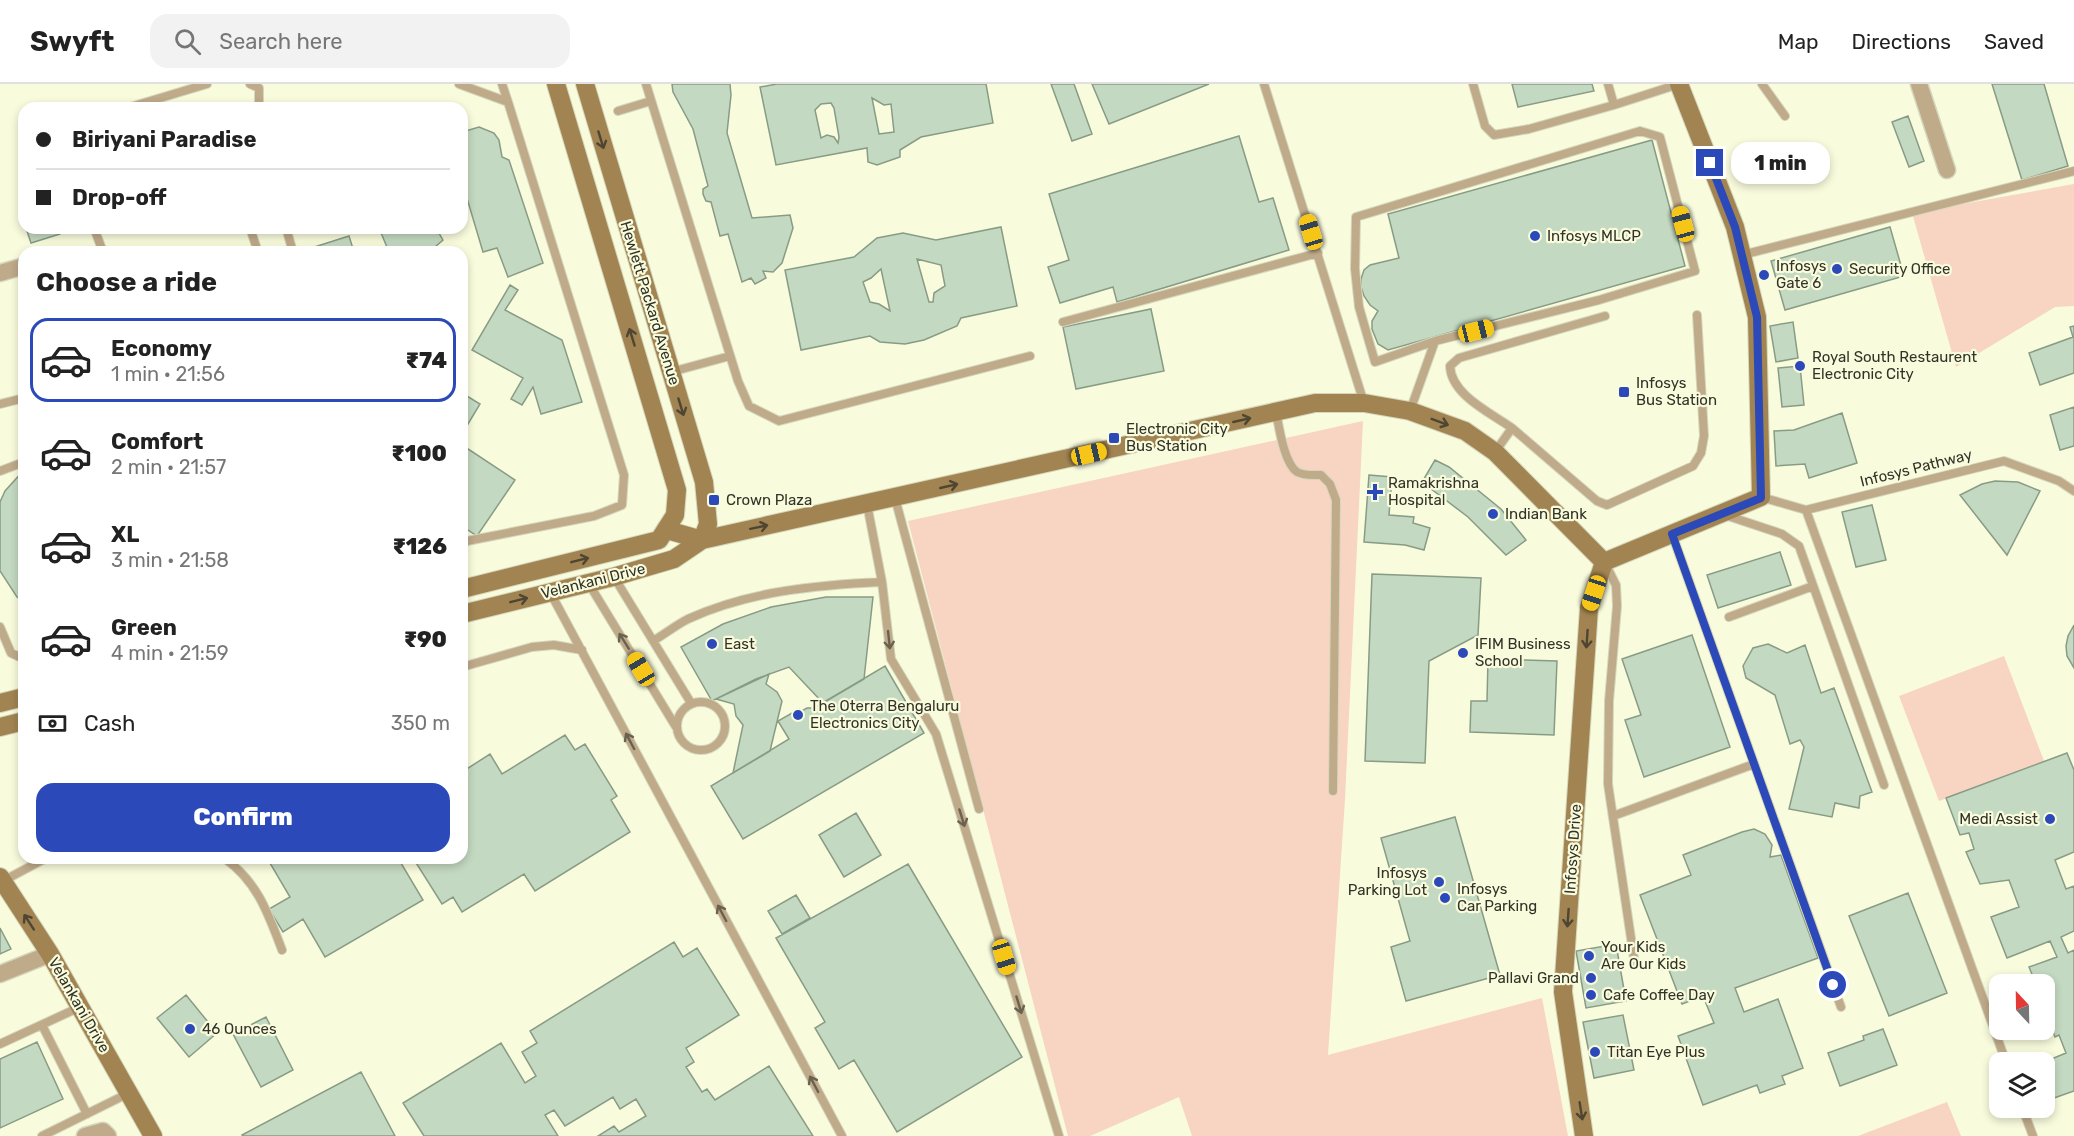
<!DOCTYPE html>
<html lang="en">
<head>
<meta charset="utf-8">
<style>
	:root { --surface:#fff; --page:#f2f2f2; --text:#222; --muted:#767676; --line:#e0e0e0; --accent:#2b49b9 }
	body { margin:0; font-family:Rubik,sans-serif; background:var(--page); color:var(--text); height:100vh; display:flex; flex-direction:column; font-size:22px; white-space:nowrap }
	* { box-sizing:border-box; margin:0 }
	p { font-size:20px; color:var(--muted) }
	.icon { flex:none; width:33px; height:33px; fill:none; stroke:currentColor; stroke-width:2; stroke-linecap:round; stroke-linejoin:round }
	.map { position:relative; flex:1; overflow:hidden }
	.sheet { position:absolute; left:18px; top:162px; width:450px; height:618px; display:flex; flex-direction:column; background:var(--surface); border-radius:18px; box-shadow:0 3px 9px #0003 }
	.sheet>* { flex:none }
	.top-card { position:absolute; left:18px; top:18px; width:450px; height:132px; border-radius:18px; box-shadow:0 3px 9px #0003; display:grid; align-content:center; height:132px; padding:0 18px; background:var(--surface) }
	.needle { width:39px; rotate:338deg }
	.buttons { position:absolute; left:1989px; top:890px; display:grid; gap:12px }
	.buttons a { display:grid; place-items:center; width:66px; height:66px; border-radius:12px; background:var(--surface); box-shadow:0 3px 9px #0003; font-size:30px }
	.end { position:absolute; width:27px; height:27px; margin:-14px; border:8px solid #2b49b9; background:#fff; box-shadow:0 0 0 3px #fff }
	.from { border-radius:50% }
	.bubble { position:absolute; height:42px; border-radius:18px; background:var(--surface); box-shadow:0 3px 9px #0003; font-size:20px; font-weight:800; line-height:42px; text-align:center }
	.car { position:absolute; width:18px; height:36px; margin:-18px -9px; border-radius:8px; box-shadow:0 0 4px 2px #0007; background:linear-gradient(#f5c518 24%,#345 0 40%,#f5c518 0 76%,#345 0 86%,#f5c518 0) }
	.top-card b { display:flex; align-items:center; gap:21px; height:57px; font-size:22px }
	.top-card b+b { border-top:2px solid var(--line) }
	.top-card i { width:15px; height:15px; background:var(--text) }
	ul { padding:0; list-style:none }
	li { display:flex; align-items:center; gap:18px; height:84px; margin:0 12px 9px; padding:0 6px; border:3px solid transparent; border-radius:18px }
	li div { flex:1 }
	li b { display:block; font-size:22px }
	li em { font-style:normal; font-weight:800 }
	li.current { border-color:var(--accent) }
	li>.icon { width:54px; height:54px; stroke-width:1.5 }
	h2 { padding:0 18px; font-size:27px; line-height:72px }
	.pay { display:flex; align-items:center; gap:15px; height:66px; padding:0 18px; font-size:22px }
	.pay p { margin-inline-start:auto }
	.button { display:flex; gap:12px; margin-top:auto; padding:12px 18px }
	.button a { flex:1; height:69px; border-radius:18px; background:var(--accent); color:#fff; font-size:24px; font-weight:800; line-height:69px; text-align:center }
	header { display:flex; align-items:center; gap:36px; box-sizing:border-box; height:84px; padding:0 30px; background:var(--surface); border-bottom:2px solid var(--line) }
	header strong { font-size:28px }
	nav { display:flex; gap:33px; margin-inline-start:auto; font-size:21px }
	.search { width:420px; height:54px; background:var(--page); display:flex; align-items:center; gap:15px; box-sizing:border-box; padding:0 21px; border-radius:18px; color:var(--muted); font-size:22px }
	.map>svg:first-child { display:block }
	.green { fill:#f8d4c2 }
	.building { fill:#c4d9c1; stroke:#889c85; stroke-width:1.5; fill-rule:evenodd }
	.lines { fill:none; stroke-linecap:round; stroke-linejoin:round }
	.lane-casing { stroke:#d5d7bc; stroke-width:10 }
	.street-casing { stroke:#d5d7bc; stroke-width:19 }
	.secondary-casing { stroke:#d5d7bc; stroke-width:20 }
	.lane { stroke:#bfaa8a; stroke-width:8 }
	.street { stroke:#bfaa8a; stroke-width:16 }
	.secondary { stroke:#a28452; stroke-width:18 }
	.oneway { stroke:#4e4632 }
	.oneway2 { stroke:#6a624f }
	.route { stroke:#2b49b9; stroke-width:8 }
	.poi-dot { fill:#2b49b9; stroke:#f9fbdd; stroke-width:2 }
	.labels { text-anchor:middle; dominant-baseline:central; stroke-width:4.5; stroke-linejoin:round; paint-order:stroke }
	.poi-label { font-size:15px; fill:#323227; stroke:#f9fbdd; text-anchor:start }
	.street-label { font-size:15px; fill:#323227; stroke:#f9fbdd }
</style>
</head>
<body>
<header>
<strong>Swyft</strong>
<div class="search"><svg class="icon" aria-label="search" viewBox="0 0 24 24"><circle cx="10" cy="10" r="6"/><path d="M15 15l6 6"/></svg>Search here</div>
<nav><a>Map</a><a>Directions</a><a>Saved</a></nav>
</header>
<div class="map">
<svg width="2074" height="1052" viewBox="0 0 2074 1052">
	<rect width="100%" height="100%" fill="#f9fbdd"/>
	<path class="green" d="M2074,100V222L2055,223L1956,283L1912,129Z
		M1363,337L1345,715L1328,971L1542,914L1568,1052H1192L1179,1013L1090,1052H1068L908,437Z
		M2004,572L2044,677L1939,717L1899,612Z
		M1947,1018L1961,1052H1858Z"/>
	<path class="building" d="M672,0H730L731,11L727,49L752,134L790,131L793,144L782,179L773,188L763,187L766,194L755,200L751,194L742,198L728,150L720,152L711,118L706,117L703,110V105L708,102L693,45L673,8Z
		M777,0H986L993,39L921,53L900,66V73L877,81L868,78L867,64L776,81L760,3ZM872,14L884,21L891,20L894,48L879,50ZM831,19L834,24L839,53L838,59L834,53L827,51L821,54L815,26L821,20Z
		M1051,0H1074L1092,50L1072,57Z
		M1092,0H1209L1109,40Z
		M1512,0H1592L1594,7L1518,23Z
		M1992,0H2044L2068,82L2022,96Z
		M1908,32L1924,77L1909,83L1892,38Z
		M479,43L494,49L499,56L502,73L509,76L543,179L508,193L497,164L483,168L466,111L462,108V48Z
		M1239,52L1259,118L1273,114L1289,166L1117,218L1113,203L1060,219L1048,183L1069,176L1049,110Z
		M1652,56L1685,182L1388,266L1378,260L1372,245V237L1378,227L1370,221L1364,212L1361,203V195L1364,186L1370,181L1399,174L1388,130Z
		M1001,143L1017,222L961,234L957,242L924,256L905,260L880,258L870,252L801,266L785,186L854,173L877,154L903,149L936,156ZM917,175L941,181L945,202L934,209L933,218H929ZM881,185L890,227L879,220L870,218L863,198L871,194Z
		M1890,143L1904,192L1785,226L1771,177Z
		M26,144H59L60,150L31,159Z
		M379,144H436L443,156L429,168H389Z
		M349,152L354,168H306L305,166Z
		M510,201L518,206L505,226L562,256L582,318L541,330L533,303L522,321L511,315L523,294L472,266Z
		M1151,225L1164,287L1076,305L1063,243Z
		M1793,238L1798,274L1776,278L1770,242Z
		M2074,242V289L2040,301L2029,269L2073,253L2070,243Z
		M1800,282L1804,321L1782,323L1778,284Z
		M462,309L480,320L462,350Z
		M2074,323V362L2060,366L2050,331Z
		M1842,329L1857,379L1809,394L1805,380L1776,382L1774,347L1794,346Z
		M462,361L515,396L477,452L462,442Z
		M1435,376L1449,383L1501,425L1526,456L1506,471L1468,433L1422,398Z
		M24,386V518L17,513L0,487V418L5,407Z
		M1369,391L1392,393L1389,431L1414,433L1413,439L1430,444L1424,466L1405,461L1364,458Z
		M1995,397L2018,398L2040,407L2007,471L1960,411L1982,400Z
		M1872,421L1886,476L1856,483L1842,428Z
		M1780,468L1791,501L1718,524L1707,491Z
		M1372,490L1481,494L1478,551L1429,577L1425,679L1365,677Z
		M826,513H873L864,595L823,619L789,583L756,595L712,617L681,563L723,540L771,523Z
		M2074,541V584L2067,572L2066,562L2068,552Z
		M1692,551L1730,663L1644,693L1625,636L1641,631L1622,575Z
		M1768,560L1787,569L1805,561L1821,609L1834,604L1872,708L1860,712L1859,724L1835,719L1832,733L1789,725L1804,663L1800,656L1790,660L1775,611L1746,594L1743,582L1753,564Z
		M1488,575L1557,577L1554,651L1470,648L1471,617H1487Z
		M885,582L924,649L743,755L711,702L789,655L778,637L799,625L800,628L807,624H814Z
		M769,590L766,600L777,608L782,617L770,667L733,689L743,641L736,632L734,620L716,615Z
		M565,651L575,666L585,660L617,712L611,716L630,748L535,807L524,790L462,828L453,813L442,820L413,774H462V688L490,670L502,690Z
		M2067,669L2074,686V768L2055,776L2066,805L2074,802V847L2061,853L2068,869L2074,866V1007L2054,1014L2044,990V978L2066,969L2059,951L2055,953L2044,924V900H2036L2029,883L2057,873L2050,857L2007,874L1991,833L2019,823L2009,796L1980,800L1966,768L1974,765L1969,749L1960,751L1946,714Z
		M856,729L881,771L844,793L819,751Z
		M1455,733L1500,891L1406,917L1391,863L1410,857L1381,754Z
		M1754,745L1765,750L1772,761L1770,773L1781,771L1818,874L1735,904L1744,928L1778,915L1803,984L1782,992L1785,1000L1760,1009L1757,1001L1703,1021L1678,952L1714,939L1703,912L1682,920L1640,811L1691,791L1683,771L1742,748Z
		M267,774H398L423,816L325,873L303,835L283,848L269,825L290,813Z
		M908,780L1022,973L897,1048L854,976L839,985L815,944L825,938L776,854Z
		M1908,809L1947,909L1889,932L1849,832Z
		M796,811L810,834L782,850L768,827Z
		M0,844L11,865L0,870Z
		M674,858L683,873L697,864L739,931L686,964L694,978L686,983L702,1008L707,1005L715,1016L769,982L813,1052H598L614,1042L619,1048L646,1032L636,1015L620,1025L613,1013L565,1042L554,1026L545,1031L558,1052H424L403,1019L501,959L525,999L536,992L522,968L537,959L530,947Z
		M1616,860L1626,917L1586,924L1576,867Z
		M186,911L217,949L189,973L157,934Z
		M1623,931L1634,986L1594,994L1583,938Z
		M266,933L293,986L261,1003L233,950Z
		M1883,945L1897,981L1840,1002L1828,969L1864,956L1863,952Z
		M37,958L63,1015L0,1044V975Z
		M361,988L395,1052H243L242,1051Z"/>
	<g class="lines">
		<g class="lane-casing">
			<path id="lane" d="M250,0L259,4V24
				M459,0L508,18L624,391L622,421L594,432L462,458
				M502,0L508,18
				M646,0L738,297L749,322L779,337L1030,272
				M1264,0L1364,319
				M1473,0L1485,42L1494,51L1529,45L1614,21L1608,0
				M1762,0L1785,32
				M1614,21L1679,0
				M127,24L207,0
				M618,27L651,17
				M94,144L103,168
				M250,144L258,168
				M286,144L293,168
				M1742,171L2074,87
				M1063,238L1318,169
				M671,288L730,272
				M0,320L24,314
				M1410,327L1435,257L1599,216L1695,187L1660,53L1640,47L1356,133L1355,185L1359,223L1375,278L1435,257
				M1276,328C1279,343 1284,379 1297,388C1305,392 1313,391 1321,391L1330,400L1336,416L1333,707
				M1512,344L1597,417L1607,421L1693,382L1701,369L1704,352L1697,231
				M1495,368L1512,344C1491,329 1451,311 1450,282L1459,274L1605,232
				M0,387L24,378
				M1761,413L1806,426L2004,377L2059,397L2074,407
				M895,414L979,725
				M867,420L882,498L891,575L936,650L1059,1052
				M1806,426L2006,978
				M1725,431L1782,450L1799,462L1884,701
				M1672,450L1841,923
				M1606,481L1616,501L1617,522L1609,617L1608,700L1635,881
				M614,493L691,619
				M589,500L676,643
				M550,508L842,1052
				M1729,533L1813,502
				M0,543L11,569L24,575
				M653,557C665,550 676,541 688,535C749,507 817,501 882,498
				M462,583L532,563L554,561L582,566
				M677 642a24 24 0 1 1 48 0a24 24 0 1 1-48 0Z
				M1613,732L1754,680
				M224,774C257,797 268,829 282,866
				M3,797L46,774
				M42,941L87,1030
				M0,960L80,923
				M2022,1023L2033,1052
				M42,1052L129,1009"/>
		</g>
		<g class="street-casing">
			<path id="street" d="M1919,0L1947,86
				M0,189L24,182
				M0,890L50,870
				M85,1052L103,1047L108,1052"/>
		</g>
		<g class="secondary-casing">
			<path id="secondary" d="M667,446L702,456L1315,319H1364L1410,327L1465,347L1495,368L1604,478
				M1604,478L1761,413L1757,233L1735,143L1679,0
				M462,505L659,456L675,431L677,406L556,0
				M462,530L613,493L674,475L702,456L708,440L704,398L585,0
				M0,619L24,613
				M0,643L24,637
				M0,793L50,870L153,1052
				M1584,1052L1563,908L1589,524L1604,478"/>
		</g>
		<use href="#lane" class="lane"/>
		<use href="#street" class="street"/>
		<use href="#secondary" class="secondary"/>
	</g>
	<defs><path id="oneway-shaft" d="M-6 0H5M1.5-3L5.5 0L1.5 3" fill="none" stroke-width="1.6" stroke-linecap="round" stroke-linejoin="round" transform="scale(1.5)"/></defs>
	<g class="oneway">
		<use href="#oneway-shaft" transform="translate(601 56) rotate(73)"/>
		<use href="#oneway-shaft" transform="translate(632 253) rotate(-107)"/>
		<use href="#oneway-shaft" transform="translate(681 323) rotate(73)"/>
		<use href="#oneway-shaft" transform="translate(1242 336) rotate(-13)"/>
		<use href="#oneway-shaft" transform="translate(1440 338) rotate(20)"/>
		<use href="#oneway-shaft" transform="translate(949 402) rotate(-13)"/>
		<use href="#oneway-shaft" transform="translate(759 443) rotate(-12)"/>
		<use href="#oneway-shaft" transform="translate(580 476) rotate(-14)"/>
		<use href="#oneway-shaft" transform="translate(519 516) rotate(-14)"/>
		<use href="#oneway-shaft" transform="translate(1587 555) rotate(94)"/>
		<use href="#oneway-shaft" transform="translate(1568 834) rotate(94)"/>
		<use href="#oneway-shaft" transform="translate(29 838) rotate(-123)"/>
		<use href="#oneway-shaft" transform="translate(1581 1027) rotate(81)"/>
	</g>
	<g class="oneway2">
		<use href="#oneway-shaft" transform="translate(889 556) rotate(84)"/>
		<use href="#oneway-shaft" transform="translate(624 557) rotate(-122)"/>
		<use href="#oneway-shaft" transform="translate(630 657) rotate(-118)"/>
		<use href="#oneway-shaft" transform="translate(962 734) rotate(73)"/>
		<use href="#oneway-shaft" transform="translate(722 829) rotate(-118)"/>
		<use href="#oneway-shaft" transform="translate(1019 921) rotate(73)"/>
		<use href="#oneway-shaft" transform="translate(814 1000) rotate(-118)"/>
	</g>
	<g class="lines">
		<path class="route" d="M1710,79L1735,143L1757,233L1761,414L1672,450L1833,901"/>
	</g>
	<g class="poi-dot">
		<circle cx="1535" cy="152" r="6"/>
		<circle cx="1837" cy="185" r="6"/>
		<circle cx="1764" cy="191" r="6"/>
		<circle cx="1800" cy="282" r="6"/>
		<rect x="1618" y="302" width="12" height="12" rx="3"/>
		<rect x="1108" y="348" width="12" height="12" rx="3"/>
		<path d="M1372 399h6v6h6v6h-6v6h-6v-6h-6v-6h6z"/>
		<rect x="708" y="410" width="12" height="12" rx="3"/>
		<circle cx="1493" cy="430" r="6"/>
		<circle cx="712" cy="560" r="6"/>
		<circle cx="1463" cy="569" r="6"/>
		<circle cx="798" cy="631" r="6"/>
		<circle cx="2050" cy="735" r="6"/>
		<circle cx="1439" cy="798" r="6"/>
		<circle cx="1445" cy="814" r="6"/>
		<circle cx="1589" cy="872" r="6"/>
		<circle cx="1591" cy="894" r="6"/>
		<circle cx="1591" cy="911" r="6"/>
		<circle cx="190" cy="945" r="6"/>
		<circle cx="1595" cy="968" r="6"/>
	</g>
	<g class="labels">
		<g class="poi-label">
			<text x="1547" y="152">Infosys MLCP</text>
			<text x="1776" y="182">Infosys<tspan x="1776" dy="17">Gate 6</tspan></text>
			<text x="1849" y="185">Security Office</text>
			<text x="1812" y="273">Royal South Restaurent<tspan x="1812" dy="17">Electronic City</tspan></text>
			<text x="1636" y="299">Infosys<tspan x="1636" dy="17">Bus Station</tspan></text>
			<text x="1126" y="345">Electronic City<tspan x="1126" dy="17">Bus Station</tspan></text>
			<text x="1388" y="399">Ramakrishna<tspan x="1388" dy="17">Hospital</tspan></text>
			<text x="726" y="416">Crown Plaza</text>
			<text x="1505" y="430">Indian Bank</text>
			<text x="724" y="560">East</text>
			<text x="1475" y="560">IFIM Business<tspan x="1475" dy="17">School</tspan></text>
			<text x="810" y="622">The Oterra Bengaluru<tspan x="810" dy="17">Electronics City</tspan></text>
			<text x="2038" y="735" text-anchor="end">Medi Assist</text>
			<text x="1427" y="789" text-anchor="end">Infosys<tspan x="1427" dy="17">Parking Lot</tspan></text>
			<text x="1457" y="805">Infosys<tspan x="1457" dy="17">Car Parking</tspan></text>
			<text x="1601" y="863">Your Kids<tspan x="1601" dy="17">Are Our Kids</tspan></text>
			<text x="1579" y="894" text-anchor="end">Pallavi Grand</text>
			<text x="1603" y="911">Cafe Coffee Day</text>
			<text x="202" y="945">46 Ounces</text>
			<text x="1607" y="968">Titan Eye Plus</text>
		</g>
		<g class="street-label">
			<text transform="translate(650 219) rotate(73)">Hewlett Packard Avenue</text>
			<text transform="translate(1916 384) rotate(-14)">Infosys Pathway</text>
			<text transform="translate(593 497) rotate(-14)">Velankani Drive</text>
			<text transform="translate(1573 765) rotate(-86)">Infosys Drive</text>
			<text transform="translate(79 921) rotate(60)">Velankani Drive</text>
		</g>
	</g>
</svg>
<div class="buttons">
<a><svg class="needle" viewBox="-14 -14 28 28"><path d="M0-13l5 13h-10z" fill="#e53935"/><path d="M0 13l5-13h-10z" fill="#767676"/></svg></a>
<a><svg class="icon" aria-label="layers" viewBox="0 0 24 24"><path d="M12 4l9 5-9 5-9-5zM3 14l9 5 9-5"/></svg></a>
</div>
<i class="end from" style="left:1833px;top:901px"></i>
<i class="end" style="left:1710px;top:79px"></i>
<div class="bubble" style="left:1731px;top:58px;width:99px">1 min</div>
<i class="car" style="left:1683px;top:140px;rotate:345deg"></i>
<i class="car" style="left:1311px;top:148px;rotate:343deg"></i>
<i class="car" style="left:1476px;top:247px;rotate:76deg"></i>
<i class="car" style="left:1089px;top:370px;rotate:77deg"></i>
<i class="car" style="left:1594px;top:509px;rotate:198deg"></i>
<i class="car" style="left:641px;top:585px;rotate:329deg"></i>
<i class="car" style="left:1004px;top:873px;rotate:163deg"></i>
<div class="top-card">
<b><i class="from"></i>Biriyani Paradise</b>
<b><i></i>Drop-off</b>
</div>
<section class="sheet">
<h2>Choose a ride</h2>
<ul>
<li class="current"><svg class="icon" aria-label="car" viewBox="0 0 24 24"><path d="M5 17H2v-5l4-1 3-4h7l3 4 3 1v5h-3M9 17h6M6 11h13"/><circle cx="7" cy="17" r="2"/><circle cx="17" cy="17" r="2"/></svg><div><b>Economy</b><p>1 min · 21:56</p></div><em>₹74</em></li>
<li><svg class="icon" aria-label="car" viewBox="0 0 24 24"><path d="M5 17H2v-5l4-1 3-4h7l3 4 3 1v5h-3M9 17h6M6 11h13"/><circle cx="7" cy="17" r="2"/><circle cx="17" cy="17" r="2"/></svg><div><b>Comfort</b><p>2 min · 21:57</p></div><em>₹100</em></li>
<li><svg class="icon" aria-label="car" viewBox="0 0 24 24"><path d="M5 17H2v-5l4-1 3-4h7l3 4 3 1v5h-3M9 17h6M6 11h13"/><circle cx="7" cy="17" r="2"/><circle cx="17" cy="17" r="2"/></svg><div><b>XL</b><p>3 min · 21:58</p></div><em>₹126</em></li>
<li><svg class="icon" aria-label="car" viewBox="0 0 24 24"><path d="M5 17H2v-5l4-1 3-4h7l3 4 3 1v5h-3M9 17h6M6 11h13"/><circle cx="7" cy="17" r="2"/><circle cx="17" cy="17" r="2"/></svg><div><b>Green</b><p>4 min · 21:59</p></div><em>₹90</em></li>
</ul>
<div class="pay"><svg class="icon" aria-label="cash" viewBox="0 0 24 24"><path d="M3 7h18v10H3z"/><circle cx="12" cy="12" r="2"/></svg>Cash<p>350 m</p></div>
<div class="button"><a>Confirm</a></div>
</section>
</div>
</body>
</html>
